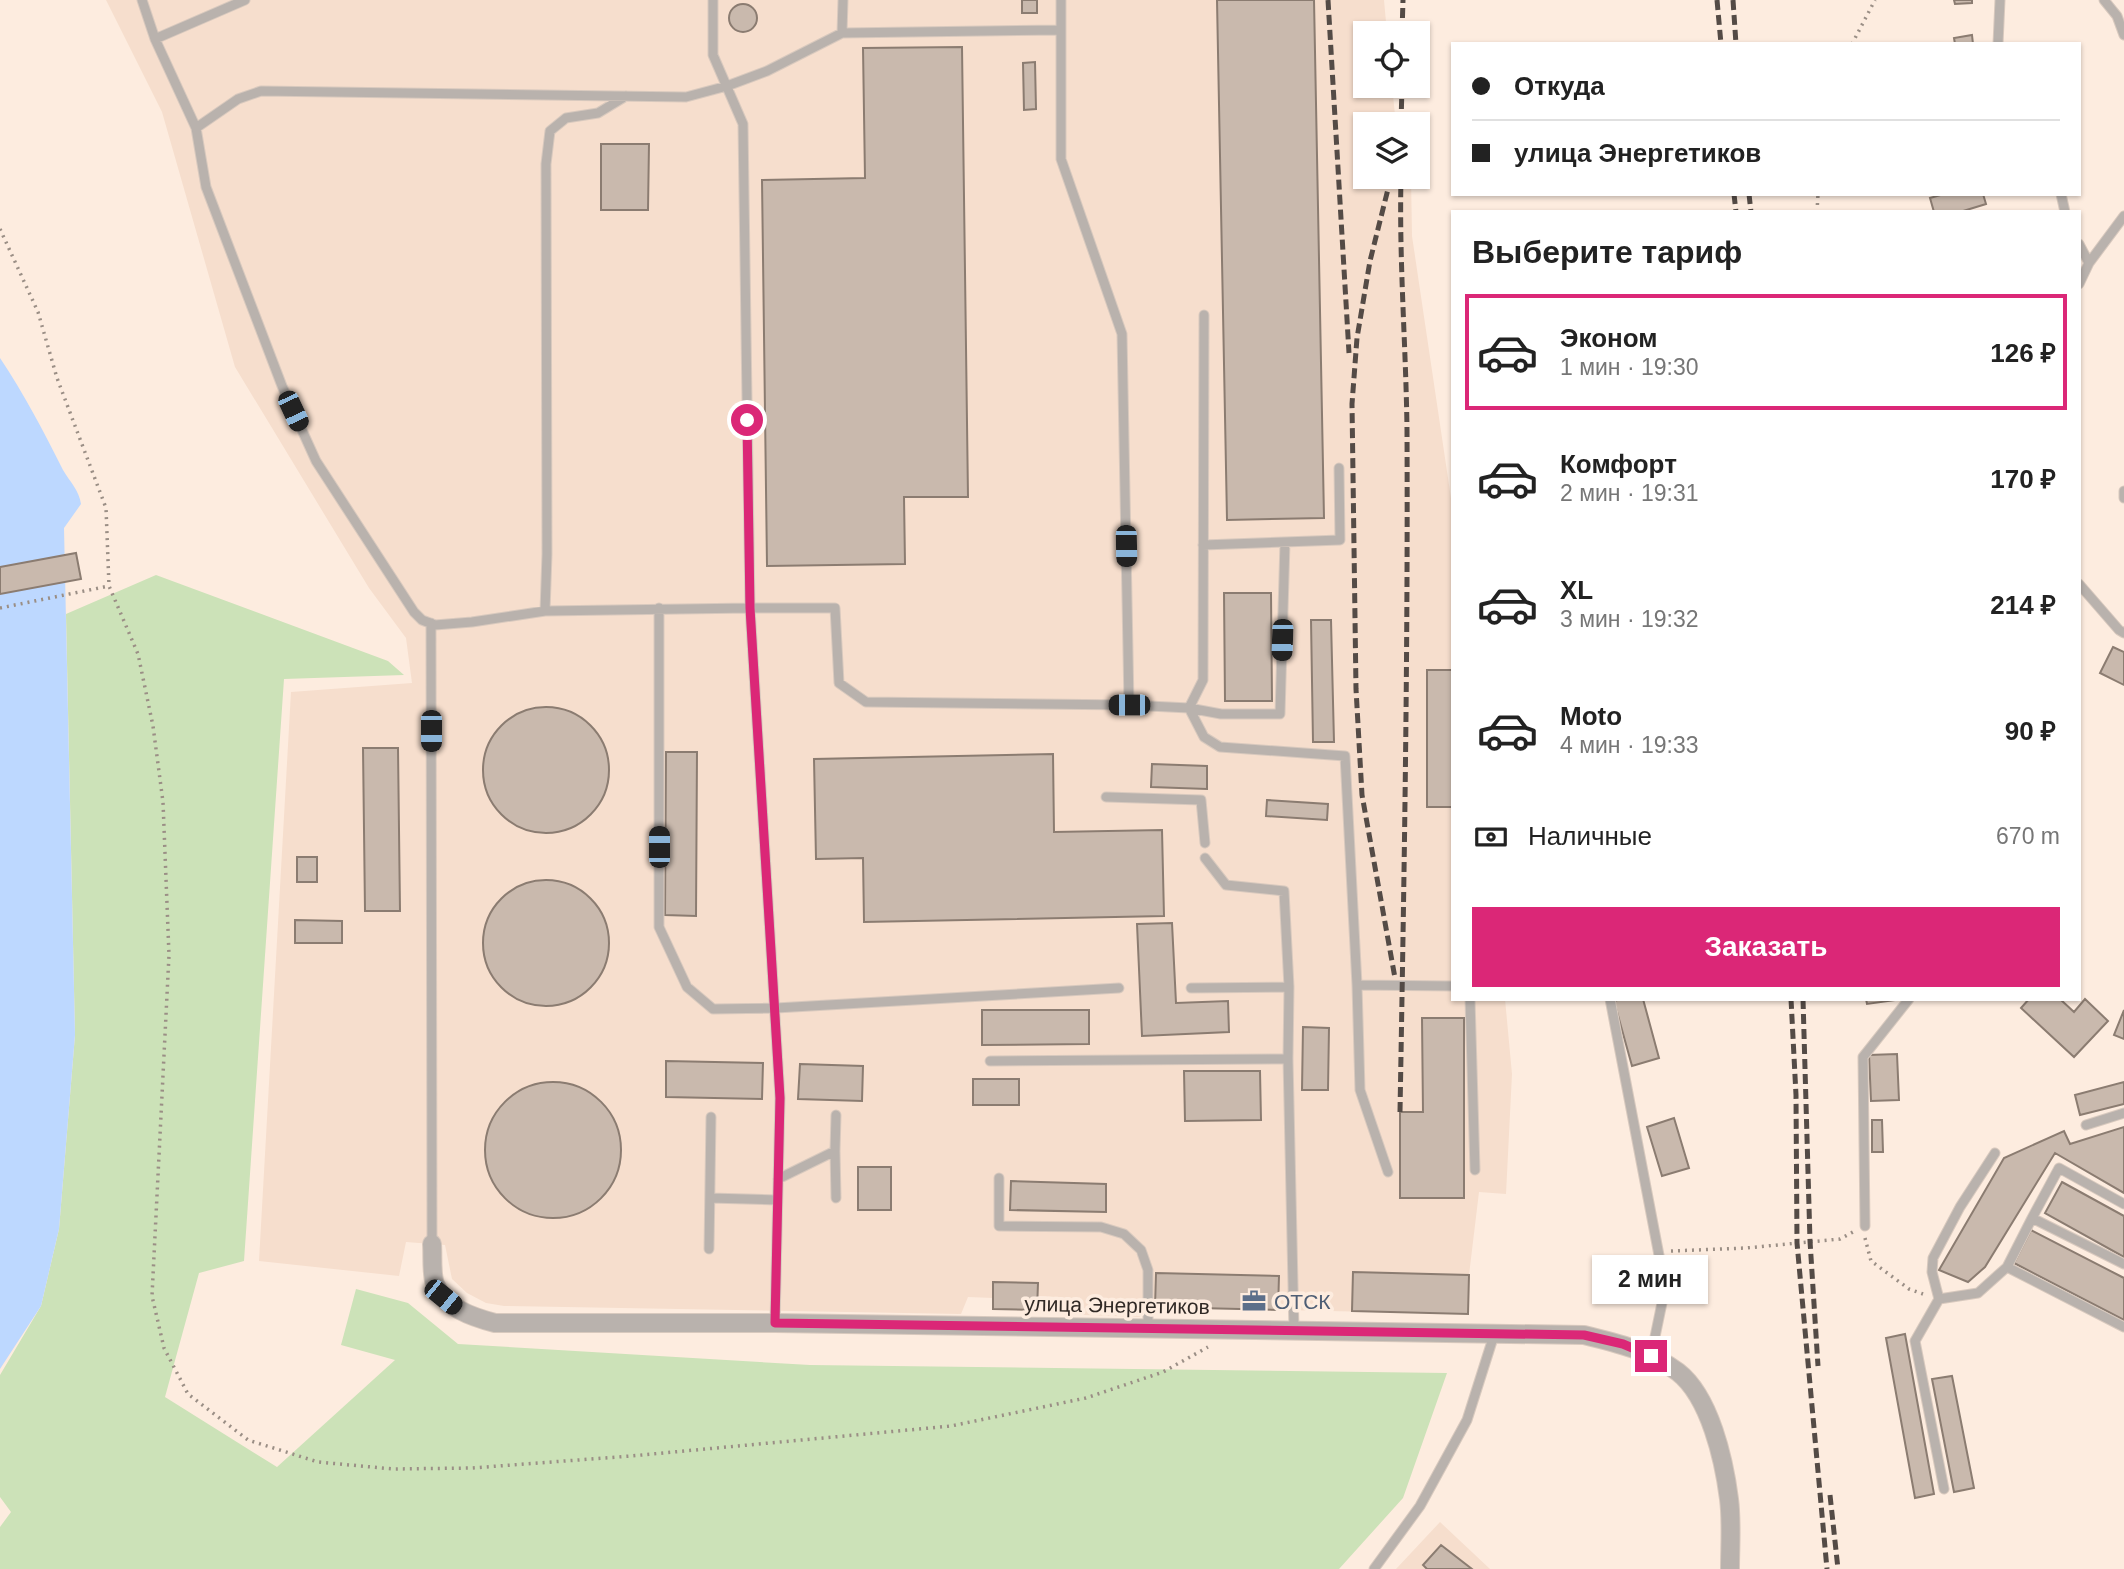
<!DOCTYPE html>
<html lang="ru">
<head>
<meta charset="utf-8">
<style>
	:root { --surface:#fff; --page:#f6f6f6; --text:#222; --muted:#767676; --line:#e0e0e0; --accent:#db2777 }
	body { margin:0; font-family:Arial,sans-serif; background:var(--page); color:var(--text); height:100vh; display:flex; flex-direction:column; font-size:26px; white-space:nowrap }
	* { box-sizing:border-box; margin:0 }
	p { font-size:23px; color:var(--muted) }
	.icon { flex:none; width:38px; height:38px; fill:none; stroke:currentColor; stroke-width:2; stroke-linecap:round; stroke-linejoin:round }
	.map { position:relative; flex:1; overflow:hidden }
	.drawer { position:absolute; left:1451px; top:210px; width:630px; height:791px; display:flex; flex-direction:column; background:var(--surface); border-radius:0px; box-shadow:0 2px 5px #0004 }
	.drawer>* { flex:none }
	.banner { position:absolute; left:1451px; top:42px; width:630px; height:154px; border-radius:0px; box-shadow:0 2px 5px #0004; display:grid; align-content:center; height:154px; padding:0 21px; background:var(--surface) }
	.buttons { position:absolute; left:1353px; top:21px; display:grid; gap:14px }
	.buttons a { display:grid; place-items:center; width:77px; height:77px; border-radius:0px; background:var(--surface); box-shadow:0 2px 5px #0004; font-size:35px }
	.end { position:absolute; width:32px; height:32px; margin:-16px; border:9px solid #db2777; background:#fff; box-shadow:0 0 0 4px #fff }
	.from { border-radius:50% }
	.bubble { position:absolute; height:49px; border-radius:0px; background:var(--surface); box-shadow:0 2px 5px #0004; font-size:23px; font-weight:800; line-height:49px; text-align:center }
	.car { position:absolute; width:21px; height:42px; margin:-21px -10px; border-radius:9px; box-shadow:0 0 5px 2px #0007; background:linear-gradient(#222 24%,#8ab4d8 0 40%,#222 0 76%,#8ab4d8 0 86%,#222 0) }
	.banner b { display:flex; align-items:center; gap:24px; height:66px; font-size:26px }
	.banner b+b { border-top:2px solid var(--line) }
	.banner i { width:18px; height:18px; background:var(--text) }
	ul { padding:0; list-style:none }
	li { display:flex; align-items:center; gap:21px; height:116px; margin:0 14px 10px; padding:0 7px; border:4px solid transparent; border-radius:0px }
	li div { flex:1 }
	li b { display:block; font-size:26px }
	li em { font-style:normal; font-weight:800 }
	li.on { border-color:var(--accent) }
	li>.icon { width:63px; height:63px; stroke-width:1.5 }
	h2 { padding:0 21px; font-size:32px; line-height:84px }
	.pay { display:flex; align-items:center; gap:18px; height:77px; padding:0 21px; font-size:26px }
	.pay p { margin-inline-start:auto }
	.button { display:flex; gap:14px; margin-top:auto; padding:14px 21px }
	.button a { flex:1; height:80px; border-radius:0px; background:var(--accent); color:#fff; font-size:28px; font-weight:800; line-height:80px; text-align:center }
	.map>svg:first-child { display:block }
	.built { fill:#f6decd }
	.green { fill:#cce2b8 }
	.water { fill:#bdd8ff }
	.building { fill:#c9b9ad; stroke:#8b7c71; stroke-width:2 }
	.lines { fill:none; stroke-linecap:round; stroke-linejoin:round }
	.lane-casing { stroke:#d8c9be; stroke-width:11 }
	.street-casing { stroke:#d8c9be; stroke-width:20 }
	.path { stroke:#9a8e85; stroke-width:3.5; stroke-dasharray:2 5; stroke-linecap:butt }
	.lane { stroke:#b9b2ad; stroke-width:9 }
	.street { stroke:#b9b2ad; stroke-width:18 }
	.rail { stroke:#544b46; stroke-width:5; stroke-dasharray:10 5; stroke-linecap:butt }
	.route { stroke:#db2777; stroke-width:9 }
	.labels { text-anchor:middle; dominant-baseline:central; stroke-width:7; stroke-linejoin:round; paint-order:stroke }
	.service-label { font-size:21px; fill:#4e5e75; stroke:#fdecdf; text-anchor:start }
	.street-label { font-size:21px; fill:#302925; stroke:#fdecdf }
</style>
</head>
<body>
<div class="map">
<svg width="2124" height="1569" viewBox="0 0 2124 1569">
	<rect width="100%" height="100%" fill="#fdecdf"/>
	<path class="built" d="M106,0H1384L1387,33H1365V86H1392L1395,115H1410L1411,124H1365V177H1411L1412,236L1452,505V999H1505L1512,1074L1506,1194L1479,1192L1469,1275L1468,1314L1140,1307V1317L1057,1314V1297L1038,1296L1037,1310L993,1309V1298L968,1297L961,1314L504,1306L486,1303L467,1293L452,1279L445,1245L406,1242L399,1276L259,1261L291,692L412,683L406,638L369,588L235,367L162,112Z
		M1440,1522L1490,1569H1396Z"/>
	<path class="green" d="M156,575L388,661L404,675L284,679L244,1261L199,1273L165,1397L277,1467L395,1360L341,1345L356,1289L408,1303L458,1344L810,1365L1447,1373L1403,1498L1339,1569H0V1527L11,1512L0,1497V1375L41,1306L59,1229L75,1035L66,614Z"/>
	<path class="water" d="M0,358C24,394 44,432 63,470C70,482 79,490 81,504L64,528L75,1035L59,1229L41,1306L0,1369Z"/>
	<path class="building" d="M1022,0H1037V13H1022Z
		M1217,0H1314L1324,518L1227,520Z
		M1954,0H1972V3L1955,4Z
		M729 18a14 14 0 1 1 28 0a14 14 0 1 1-28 0Z
		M1972,35L1973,44H1955L1954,38Z
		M962,47L968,497H904L905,564L767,566L762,180L865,178L863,48Z
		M1035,62L1036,109L1024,110L1023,63Z
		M601,144H649L648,210H601Z
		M1944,194H1983L1986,204L1960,212H1934L1930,198Z
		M76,553L81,579L0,594V567Z
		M1224,593H1271L1272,701H1225Z
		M1311,620H1331L1334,742H1313Z
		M2113,647L2124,652V685L2100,673Z
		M1427,670H1452V807H1427Z
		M483 770a63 63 0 1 1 126 0a63 63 0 1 1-126 0Z
		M363,748H398L400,911H365Z
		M666,752H697L696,916L665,915Z
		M1053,754L1054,832L1162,830L1164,916L864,922L863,858L816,859L814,759Z
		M1152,764L1207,766V789L1151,787Z
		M1267,800L1328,804L1327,820L1266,816Z
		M297,857H317V882H297Z
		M483 943a63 63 0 1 1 126 0a63 63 0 1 1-126 0Z
		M295,920L342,921V943H295Z
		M1172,923L1176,1003L1228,1001L1229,1032L1142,1036L1137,924Z
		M1621,999H1643L1659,1058L1632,1066L1614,1001Z
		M1866,999H1896V1000L1867,1004Z
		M2029,999H2060L2074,1012L2085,999L2108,1021L2074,1057L2021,1008Z
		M982,1010H1089V1044L982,1045Z
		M2124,1010V1039L2114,1035Z
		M1422,1018H1464V1198H1400V1112H1423Z
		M1303,1027L1329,1028L1328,1090H1302Z
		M1897,1054L1899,1100L1871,1101L1869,1055Z
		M666,1061L763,1063L762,1099L666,1097Z
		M800,1064L863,1066L862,1101L798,1099Z
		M1184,1071H1260L1261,1120L1185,1121Z
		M973,1079H1019V1105H973Z
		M2124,1082V1104L2080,1115L2075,1095Z
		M485 1150a68 68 0 1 1 136 0a68 68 0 1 1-136 0Z
		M1674,1118L1689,1168L1662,1176L1647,1127Z
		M1872,1120H1882L1883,1152H1872Z
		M2124,1127V1193L2055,1153L1985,1267L1968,1282L1939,1270L2004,1158L2064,1131L2070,1144Z
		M858,1167H891V1210H858Z
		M1011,1181L1106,1184V1212L1010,1210Z
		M2062,1182L2124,1216V1257L2045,1213Z
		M2031,1230L2124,1278V1320L2014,1263Z
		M1353,1272L1469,1275L1468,1314L1352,1311Z
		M1156,1273L1279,1276L1278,1310L1155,1307Z
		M993,1282L1038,1283L1037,1310L993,1309Z
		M1905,1334L1934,1494L1915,1498L1886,1338Z
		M1952,1376L1974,1488L1954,1492L1932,1379Z
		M1441,1545L1472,1569H1427L1423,1565Z"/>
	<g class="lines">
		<g class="lane-casing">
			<path id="lane" d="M142,0L155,39L196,128L206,187L282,386L316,461L414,612L422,620L435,625L472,622L545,611L750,608L780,1098L775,1323
				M713,0V55L743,124L750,608H835L839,683L866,702L1129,705L1189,708L1204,737L1220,747L1345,756L1357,985L1360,1090L1388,1172
				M1061,0V159L1122,334L1129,705
				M2104,0L2117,16L2124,35
				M842,33L843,0
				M155,39L245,0
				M1998,44L2000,0
				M196,128L238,99L261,91L686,97L727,86L767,71L842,33L1060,30
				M2061,194L2065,212
				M2079,244L2089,263
				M2079,284L2089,263L2124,216
				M1204,315L1203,680L1189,708L1221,714H1280L1285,542
				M2124,491V498
				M1203,545L1340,540L1339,468
				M2079,584L2119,630L2124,633
				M659,608V927L687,987L713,1009L776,1008L1119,988
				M545,611L547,554L546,164L550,131L566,118L598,113L626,96
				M431,623L432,1244
				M1106,797L1201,800L1205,843
				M1205,858L1226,885L1284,891L1289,987L1288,1059L1294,1330
				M1357,985L1452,986
				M1191,988L1289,987
				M1470,999L1475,1170
				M1610,999L1663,1276L1662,1303L1651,1356
				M990,1061L1288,1059
				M2086,1125L2124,1113
				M835,1151L836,1198
				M999,1178V1226L1101,1227L1124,1234L1141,1250L1148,1270V1328
				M778,1179L835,1151L836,1115
				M710,1198L777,1200
				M2124,1204L2059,1168L2032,1218L2124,1264
				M2032,1218L2007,1267L2124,1327
				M1865,1226L1863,1057L1909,999
				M709,1249L711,1117
				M1939,1299L1932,1272L1933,1258L1960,1207L1995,1153
				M1944,1489L1915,1341L1939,1299L1978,1293L2007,1267
				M1374,1569L1420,1506L1467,1420L1494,1335"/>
		</g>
		<g class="street-casing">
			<path id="street" d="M432,1244C433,1256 431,1273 435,1284C445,1308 472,1317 495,1323H775L1584,1335C1617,1343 1650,1351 1678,1372C1710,1397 1724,1460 1729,1499C1732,1522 1730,1546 1730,1569"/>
		</g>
		<path class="path" d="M1852,44L1875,0
			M1817,212L1818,194
			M0,229L38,312L57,378L106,508L109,586L138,654L153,726L163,802L169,955L152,1296L164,1348L188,1394L248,1440L318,1462L393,1469L472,1468L631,1456L951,1426L1086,1398L1163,1372L1208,1347
			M0,608L109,586
			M1865,1238L1871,1261L1909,1289L1923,1294
			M1671,1251L1746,1248L1840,1239L1853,1232"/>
		<use href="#lane" class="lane"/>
		<use href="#street" class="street"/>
		<path class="rail" d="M1328,0L1349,353
			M1717,0L1721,44
			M1733,0L1736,44
			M1402,33L1403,0
			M1401,124L1402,86
			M1391,177L1370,261L1357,338L1352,404L1356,689L1362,795L1395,978
			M1734,194L1736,212
			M1749,194L1751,212
			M1791,999L1796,1095L1797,1243L1827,1569
			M1803,999L1810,1241L1818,1366
			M1400,1112C1404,885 1408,658 1407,430C1406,346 1399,262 1401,177
			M1830,1495L1838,1569"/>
	</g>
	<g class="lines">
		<path class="route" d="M747,420L750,608L780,1098L775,1323L1584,1335L1623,1344L1651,1356"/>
	</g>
	<defs>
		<g id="office-bare" transform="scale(1.89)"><path d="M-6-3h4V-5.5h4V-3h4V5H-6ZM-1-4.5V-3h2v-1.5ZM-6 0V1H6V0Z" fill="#5c6f8a" stroke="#fdecdf" stroke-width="2.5" paint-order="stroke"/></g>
	</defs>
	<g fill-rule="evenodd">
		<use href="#office-bare" x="1254" y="1301"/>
	</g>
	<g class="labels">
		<g class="service-label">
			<text x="1274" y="1301">ОТСК</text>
		</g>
		<g class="street-label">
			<text transform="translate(1117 1305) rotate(1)">улица Энергетиков</text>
		</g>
	</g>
</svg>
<div class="buttons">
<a><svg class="icon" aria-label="locate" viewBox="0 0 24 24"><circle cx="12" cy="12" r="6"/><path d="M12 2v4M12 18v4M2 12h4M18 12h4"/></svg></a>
<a><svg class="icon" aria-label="layers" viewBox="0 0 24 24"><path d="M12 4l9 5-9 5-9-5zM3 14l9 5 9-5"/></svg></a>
</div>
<i class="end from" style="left:747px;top:420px"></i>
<i class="end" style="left:1651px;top:1356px"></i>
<div class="bubble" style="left:1592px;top:1255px;width:116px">2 мин</div>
<i class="car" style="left:293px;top:411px;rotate:155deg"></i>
<i class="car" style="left:1126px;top:546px;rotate:179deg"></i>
<i class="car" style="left:1282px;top:640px;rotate:182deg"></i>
<i class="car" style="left:1129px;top:705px;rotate:270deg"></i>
<i class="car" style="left:431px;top:731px;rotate:180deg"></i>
<i class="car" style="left:659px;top:847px;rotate:0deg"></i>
<i class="car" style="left:443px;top:1297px;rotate:129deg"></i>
<div class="banner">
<b><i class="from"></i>Откуда</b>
<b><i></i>улица Энергетиков</b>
</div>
<section class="drawer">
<h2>Выберите тариф</h2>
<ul>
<li class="on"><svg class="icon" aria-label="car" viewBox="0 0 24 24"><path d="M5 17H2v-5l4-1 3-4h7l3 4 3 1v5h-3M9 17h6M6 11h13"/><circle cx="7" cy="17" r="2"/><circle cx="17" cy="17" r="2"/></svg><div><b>Эконом</b><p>1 мин · 19:30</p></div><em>126 ₽</em></li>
<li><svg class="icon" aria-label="car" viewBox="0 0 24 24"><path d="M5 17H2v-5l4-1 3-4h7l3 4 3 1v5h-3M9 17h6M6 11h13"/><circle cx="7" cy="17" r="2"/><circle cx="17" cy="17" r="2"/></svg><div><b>Комфорт</b><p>2 мин · 19:31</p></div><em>170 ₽</em></li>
<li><svg class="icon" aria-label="car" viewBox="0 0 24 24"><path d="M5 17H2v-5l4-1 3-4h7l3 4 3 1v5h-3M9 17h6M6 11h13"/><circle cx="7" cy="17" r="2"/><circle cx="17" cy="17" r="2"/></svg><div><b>XL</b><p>3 мин · 19:32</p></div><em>214 ₽</em></li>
<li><svg class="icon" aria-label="car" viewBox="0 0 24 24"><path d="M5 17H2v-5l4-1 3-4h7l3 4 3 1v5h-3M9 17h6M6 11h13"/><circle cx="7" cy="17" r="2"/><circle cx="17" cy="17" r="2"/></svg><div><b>Moto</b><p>4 мин · 19:33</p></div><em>90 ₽</em></li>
</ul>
<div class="pay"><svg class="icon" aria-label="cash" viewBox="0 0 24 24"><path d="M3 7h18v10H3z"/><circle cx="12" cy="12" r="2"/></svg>Наличные<p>670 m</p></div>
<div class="button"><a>Заказать</a></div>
</section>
</div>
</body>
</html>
